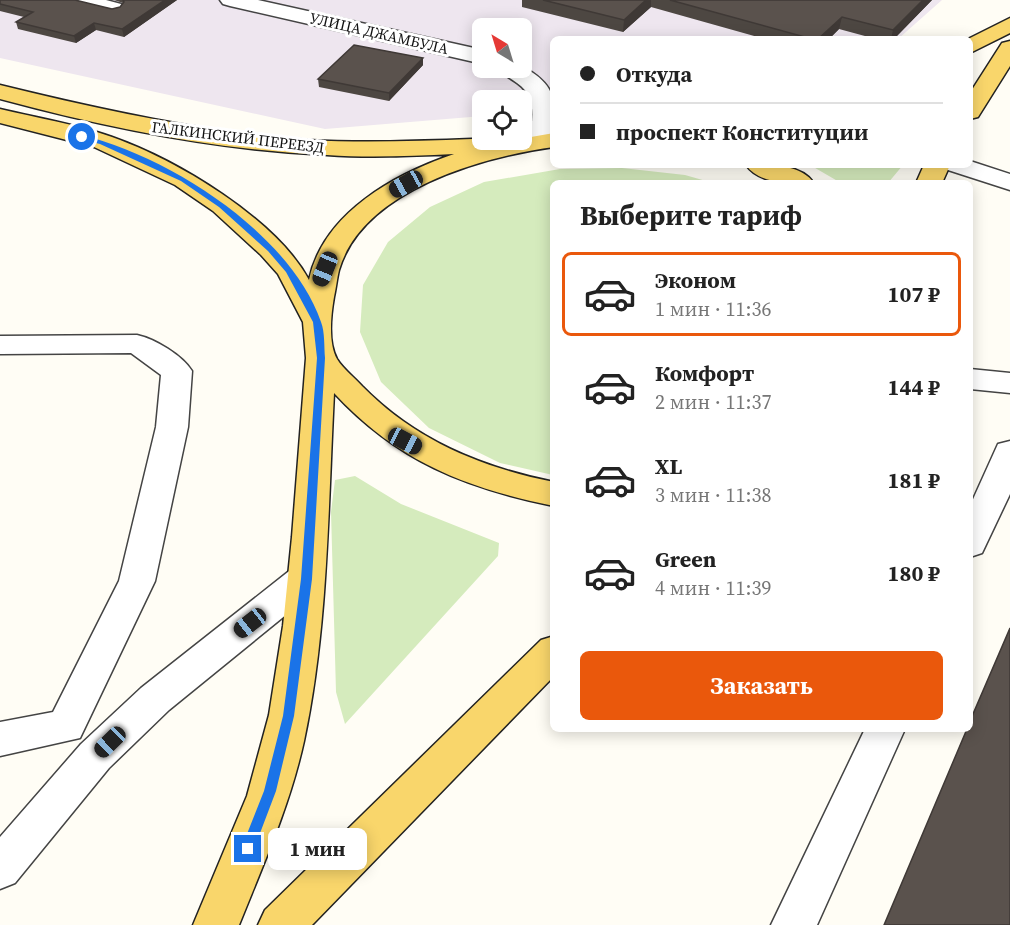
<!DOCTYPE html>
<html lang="ru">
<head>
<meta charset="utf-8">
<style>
	:root { --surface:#fff; --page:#f2f2f2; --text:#222; --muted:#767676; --line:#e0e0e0; --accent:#ea580c }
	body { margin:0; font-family:"Source Serif 4",serif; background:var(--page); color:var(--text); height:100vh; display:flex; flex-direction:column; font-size:22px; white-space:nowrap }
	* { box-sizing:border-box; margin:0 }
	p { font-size:20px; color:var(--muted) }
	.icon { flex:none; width:33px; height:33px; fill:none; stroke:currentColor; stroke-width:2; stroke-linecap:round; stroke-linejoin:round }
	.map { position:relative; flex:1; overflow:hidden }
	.panel { position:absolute; left:550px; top:180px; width:423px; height:552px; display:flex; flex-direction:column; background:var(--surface); border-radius:9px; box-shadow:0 3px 15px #0003 }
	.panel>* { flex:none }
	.guide { position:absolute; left:550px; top:36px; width:423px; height:132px; border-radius:9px; box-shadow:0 3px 15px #0003; display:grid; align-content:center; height:132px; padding:0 30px; background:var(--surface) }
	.needle { width:39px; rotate:322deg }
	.controls { position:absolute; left:472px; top:18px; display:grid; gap:12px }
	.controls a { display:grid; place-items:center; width:60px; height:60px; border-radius:9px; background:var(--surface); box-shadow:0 3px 15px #0003; font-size:30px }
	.end { position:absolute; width:27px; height:27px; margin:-14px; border:8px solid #1a73e8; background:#fff; box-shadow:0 0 0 3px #fff }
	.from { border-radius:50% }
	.bubble { position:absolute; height:42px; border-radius:9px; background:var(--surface); box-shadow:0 3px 15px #0003; font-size:20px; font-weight:700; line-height:42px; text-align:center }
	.car { position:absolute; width:18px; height:36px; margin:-18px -9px; border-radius:8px; box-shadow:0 0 4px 2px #0007; background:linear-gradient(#222 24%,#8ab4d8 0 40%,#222 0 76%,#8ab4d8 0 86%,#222 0) }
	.guide b { display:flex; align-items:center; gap:21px; height:57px; font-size:22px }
	.guide b+b { border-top:2px solid var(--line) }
	.guide i { width:15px; height:15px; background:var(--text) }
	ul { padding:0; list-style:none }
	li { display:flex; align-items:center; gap:18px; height:84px; margin:0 12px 9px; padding:0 18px; border:3px solid transparent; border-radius:9px }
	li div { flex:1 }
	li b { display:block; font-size:22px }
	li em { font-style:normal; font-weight:700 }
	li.on { border-color:var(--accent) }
	li>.icon { width:54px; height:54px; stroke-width:1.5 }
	h2 { padding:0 30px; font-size:27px; line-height:72px }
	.cta { display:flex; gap:12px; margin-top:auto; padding:12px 30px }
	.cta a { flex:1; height:69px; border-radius:9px; background:var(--accent); color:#fff; font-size:24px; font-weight:700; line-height:69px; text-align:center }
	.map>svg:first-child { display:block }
	.industrial { fill:#eee6ef; fill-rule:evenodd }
	.green { fill:#d5ebbd }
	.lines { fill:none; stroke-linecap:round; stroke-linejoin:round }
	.minor-casing { stroke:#444; stroke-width:3 }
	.major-casing { stroke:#222; stroke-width:3 }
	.minor { fill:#fff; fill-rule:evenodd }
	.major { fill:#f9d66b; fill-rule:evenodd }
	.wall { fill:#4d4742 }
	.shaded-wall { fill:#3f3936 }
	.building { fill:#5a524d; stroke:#3f3936; stroke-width:1.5 }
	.route { fill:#1a73e8 }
	.labels { text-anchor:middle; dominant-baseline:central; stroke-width:6; stroke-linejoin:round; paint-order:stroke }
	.far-street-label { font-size:15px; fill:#111; stroke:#fff }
</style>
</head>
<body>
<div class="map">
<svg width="1010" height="925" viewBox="0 0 1010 925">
	<rect width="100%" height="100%" fill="#fffdf5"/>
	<path class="industrial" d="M0,0H942L898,39H554L553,105L522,111V100H483V116L325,129L0,58ZM483,28H522V68H483Z"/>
	<path class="green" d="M810,165H903L888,183H841Z
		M622,168L685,175L713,183H554L553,475L500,463L429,428L381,382L360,332L363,285L388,242L430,207L484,182L560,169Z
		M355,476L401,504L499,543L498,556L345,724L336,692L331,512L335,480Z"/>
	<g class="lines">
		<g class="minor-casing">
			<path id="minor" d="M69,0H106L121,4L124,8L121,12L114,14L72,4Z
				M220,0H258L483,50V64L230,6L223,4Z
				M522,66C561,88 554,103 554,142L551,146L542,148L533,146L530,141C532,119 538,97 517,83C510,78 503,75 498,68Z
				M970,161L1010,174V190L948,170L944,165H970Z
				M137,335C155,339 182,355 192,371L188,427L155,581L80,738L0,756V722L53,712L119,581L156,427L161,375L131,353L0,354V336Z
				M970,369L1010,373V393L970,389Z
				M1010,441V494L982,553L970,557V506L998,444Z
				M306,564L319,568L324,578L319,588L169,710L109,768L15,883L0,889V837L81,744L141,688L293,568Z
				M865,729H905L817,925H771Z"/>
		</g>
		<g class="major-casing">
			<path id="major" d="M1010,18V33L970,53V39H968Z
				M1010,41V66L978,117L970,119V93L1002,43Z
				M0,85C102,110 203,132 308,140C363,143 418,141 472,139L481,141L484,145L554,133V147C482,157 363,190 339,270C337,278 336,288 334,297C331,314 328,343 337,359C343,369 355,378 362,386C415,440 480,467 554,482V506C465,488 397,461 334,393C328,509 328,628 304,741C290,805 263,865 239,925H193L247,796L269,715L283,626L292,537L306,358L303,322L278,274L261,255L213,211L175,185L94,147L0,123V109C37,118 76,124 112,137C177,160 276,219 309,280C323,213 395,174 454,154C412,156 369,158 327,155C216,150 107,128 0,99Z
				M746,165C768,165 800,163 814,183C792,183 760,185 746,165Z
				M924,165H950L942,183H916Z
				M554,636V676L312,925H258L265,910L541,640Z"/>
		</g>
		<use href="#minor" class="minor"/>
		<use href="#major" class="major"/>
	</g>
	<path class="wall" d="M0,0L112,9L120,7L123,3L114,0H177L124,37L96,30L76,43L18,29L16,22L24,17L0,11Z
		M522,0H932L894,39H876L839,29L829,39H765L651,7L623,32L522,7Z
		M423,58V65L389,101L319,87L318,79Z"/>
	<path class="shaded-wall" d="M165,0H177L124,37L122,29Z
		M646,0H651V7L623,32L624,20Z
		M923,0H932L894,39H891L893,30Z
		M842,17L839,29L829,39H818Z
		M94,23L96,30L76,43L74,36Z
		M423,58V65L389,101V93Z"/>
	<path class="building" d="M0,0H75L112,9L120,7L124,2L123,0H165L122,29L94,23L74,36L16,22L33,12L0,4Z
		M543,0H646L624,20Z
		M670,0H923L893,30L842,17L818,39H812Z
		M354,45L423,58L389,93L318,79Z
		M1010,628V925H884L967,729H970V721Z"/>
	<path class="route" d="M82,135C170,157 290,233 321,322C325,332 324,347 325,358L312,579L294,716L276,791L254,849L248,855L241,849L264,791L283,716L301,579L317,358L313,322L286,272L268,251L219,207L181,181L100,144L80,139Z"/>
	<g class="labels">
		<g class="far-street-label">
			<text transform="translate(379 33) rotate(13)">УЛИЦА ДЖАМБУЛА</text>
			<text transform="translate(238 137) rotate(7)">ГАЛКИНСКИЙ ПЕРЕЕЗД</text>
		</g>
	</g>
</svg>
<div class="controls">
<a><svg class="needle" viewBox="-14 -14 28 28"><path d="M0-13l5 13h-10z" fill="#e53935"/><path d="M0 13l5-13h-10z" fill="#767676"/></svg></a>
<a><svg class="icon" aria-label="locate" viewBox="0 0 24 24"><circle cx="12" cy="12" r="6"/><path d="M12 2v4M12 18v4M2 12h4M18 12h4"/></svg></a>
</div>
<i class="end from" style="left:82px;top:137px"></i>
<i class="end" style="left:248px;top:849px"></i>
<div class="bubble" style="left:268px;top:828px;width:99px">1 мин</div>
<i class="car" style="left:406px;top:184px;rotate:241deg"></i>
<i class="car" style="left:325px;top:269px;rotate:202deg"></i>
<i class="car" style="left:405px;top:441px;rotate:118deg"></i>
<i class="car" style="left:250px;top:623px;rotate:232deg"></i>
<i class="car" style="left:110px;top:742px;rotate:226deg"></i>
<div class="guide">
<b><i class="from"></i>Откуда</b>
<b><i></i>проспект Конституции</b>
</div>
<section class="panel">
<h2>Выберите тариф</h2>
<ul>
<li class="on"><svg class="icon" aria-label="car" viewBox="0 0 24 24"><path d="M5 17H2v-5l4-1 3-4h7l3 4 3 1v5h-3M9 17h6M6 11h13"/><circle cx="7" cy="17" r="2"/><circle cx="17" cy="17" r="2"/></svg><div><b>Эконом</b><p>1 мин · 11:36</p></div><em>107 ₽</em></li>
<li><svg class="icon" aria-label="car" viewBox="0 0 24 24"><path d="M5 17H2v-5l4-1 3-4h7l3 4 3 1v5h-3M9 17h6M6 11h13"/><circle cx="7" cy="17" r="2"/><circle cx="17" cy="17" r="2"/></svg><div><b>Комфорт</b><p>2 мин · 11:37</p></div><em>144 ₽</em></li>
<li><svg class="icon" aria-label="car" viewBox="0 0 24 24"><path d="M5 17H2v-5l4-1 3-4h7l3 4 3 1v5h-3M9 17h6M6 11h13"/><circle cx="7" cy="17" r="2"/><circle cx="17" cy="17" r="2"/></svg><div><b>XL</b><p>3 мин · 11:38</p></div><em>181 ₽</em></li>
<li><svg class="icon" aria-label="car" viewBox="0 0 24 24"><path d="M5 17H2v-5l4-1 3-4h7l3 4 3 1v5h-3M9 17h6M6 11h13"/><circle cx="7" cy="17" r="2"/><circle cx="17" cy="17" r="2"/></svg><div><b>Green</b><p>4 мин · 11:39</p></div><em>180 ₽</em></li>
</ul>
<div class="cta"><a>Заказать</a></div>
</section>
</div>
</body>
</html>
